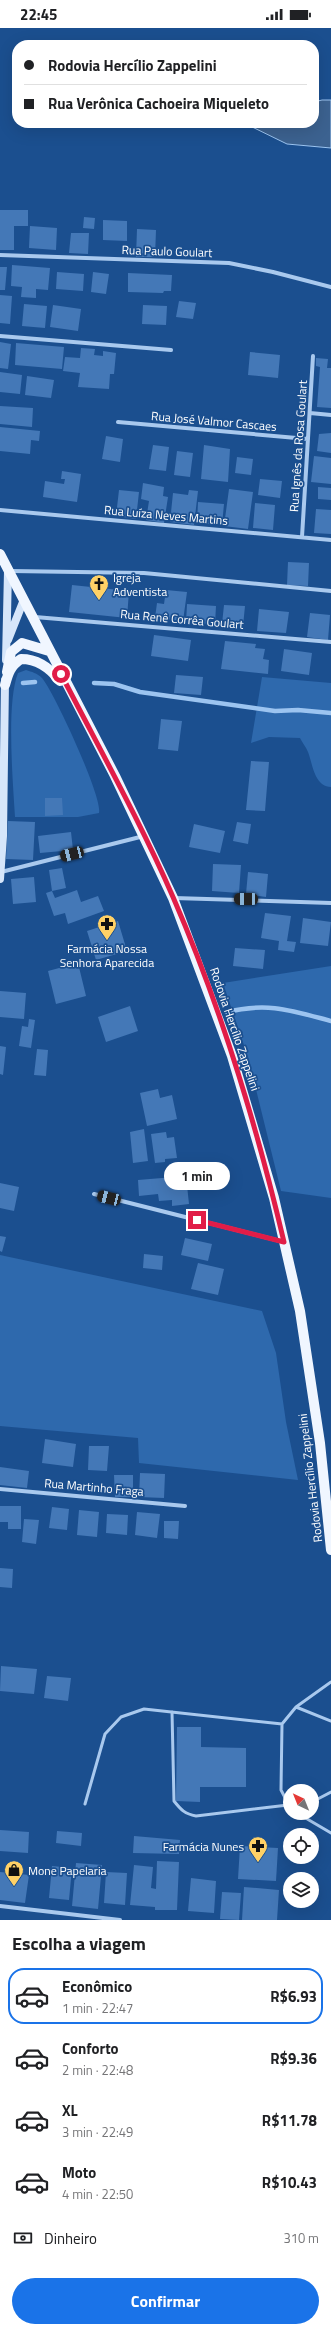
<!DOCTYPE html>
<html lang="pt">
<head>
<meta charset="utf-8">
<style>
	:root { --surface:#fff; --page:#f6f6f6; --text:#202124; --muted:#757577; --line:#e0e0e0; --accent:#1a73e8 }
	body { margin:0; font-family:"Titillium Web",sans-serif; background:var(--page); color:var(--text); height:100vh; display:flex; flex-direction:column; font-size:15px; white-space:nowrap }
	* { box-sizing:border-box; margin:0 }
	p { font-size:13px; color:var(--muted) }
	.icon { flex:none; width:22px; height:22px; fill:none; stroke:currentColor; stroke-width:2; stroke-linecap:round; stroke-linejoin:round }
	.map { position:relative; height:1892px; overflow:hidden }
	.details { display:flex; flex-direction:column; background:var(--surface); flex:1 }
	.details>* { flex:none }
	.hud { position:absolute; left:12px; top:12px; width:307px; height:88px; border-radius:16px; box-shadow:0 4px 16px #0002; display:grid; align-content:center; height:88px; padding:0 12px; background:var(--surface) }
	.needle { width:26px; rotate:317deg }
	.controls { position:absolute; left:283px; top:1756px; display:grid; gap:8px }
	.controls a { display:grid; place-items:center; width:36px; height:36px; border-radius:50%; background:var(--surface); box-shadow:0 4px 16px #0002; font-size:20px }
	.end { position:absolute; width:18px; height:18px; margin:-9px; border:5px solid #e11d48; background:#fff; box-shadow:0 0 0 2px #fff }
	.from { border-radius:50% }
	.bubble { position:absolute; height:28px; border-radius:14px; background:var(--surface); box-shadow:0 4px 16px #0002; font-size:13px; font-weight:700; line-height:28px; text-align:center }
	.car { position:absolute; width:12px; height:24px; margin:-12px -6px; border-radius:5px; box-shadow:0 0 3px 1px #0007; background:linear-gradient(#222 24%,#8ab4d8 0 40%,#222 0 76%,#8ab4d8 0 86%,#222 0) }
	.hud b { display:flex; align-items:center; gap:14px; height:38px; font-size:15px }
	.hud b+b { border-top:1px solid var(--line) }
	.hud i { width:10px; height:10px; background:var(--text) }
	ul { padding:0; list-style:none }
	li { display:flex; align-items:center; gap:12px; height:56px; margin:0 8px 6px; padding:0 4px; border:2px solid transparent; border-radius:16px }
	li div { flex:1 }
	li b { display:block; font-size:15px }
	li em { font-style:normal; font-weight:700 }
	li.on { border-color:var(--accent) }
	li>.icon { width:36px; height:36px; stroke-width:1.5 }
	h2 { padding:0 12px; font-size:18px; line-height:48px }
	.pay { display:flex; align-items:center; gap:10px; height:44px; padding:0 12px; font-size:15px }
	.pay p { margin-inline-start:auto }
	.cta { display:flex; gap:8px; margin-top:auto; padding:8px 12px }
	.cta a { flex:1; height:46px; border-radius:24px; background:var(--accent); color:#fff; font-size:16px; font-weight:700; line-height:46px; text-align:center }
	.status { display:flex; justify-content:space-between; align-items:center; height:28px; padding:0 20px; background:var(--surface); direction:ltr }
	.status svg { height:11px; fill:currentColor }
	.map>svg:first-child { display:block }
	.green { fill:#2e69ad }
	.water { fill:#3c6290; stroke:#9cc4f0 }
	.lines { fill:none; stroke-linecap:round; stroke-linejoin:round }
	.stream { stroke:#9cc4f0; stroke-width:4.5 }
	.building { fill:#4478b7 }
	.lane { stroke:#a9c9ee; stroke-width:3 }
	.street { stroke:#a9c9ee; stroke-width:4 }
	.secondary { stroke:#d6e6fa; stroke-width:8 }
	.primary { stroke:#f0f6ff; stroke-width:10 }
	.route { stroke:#e11d48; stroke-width:5 }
	.labels { text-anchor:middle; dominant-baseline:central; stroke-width:3.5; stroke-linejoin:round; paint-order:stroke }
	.street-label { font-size:12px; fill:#fff; stroke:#1b4f8f }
	.poi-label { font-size:12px; fill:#fff; stroke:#1b4f8f; text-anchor:start }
</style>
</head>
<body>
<div class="status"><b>22:45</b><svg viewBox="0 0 49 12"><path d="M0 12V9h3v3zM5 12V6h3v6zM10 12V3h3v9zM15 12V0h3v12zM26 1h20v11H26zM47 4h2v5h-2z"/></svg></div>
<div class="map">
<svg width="331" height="1892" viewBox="0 0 331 1892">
	<rect width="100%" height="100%" fill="#1b4f8f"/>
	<path class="green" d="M26,642C32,644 37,645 42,650C54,664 103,770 99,785L78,789H15C13,754 6,675 18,645Z
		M262,649L331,655V759C314,758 313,737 308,724C306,719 302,714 300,710L269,709L251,715Z
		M331,938V1170L281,1163L248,1029L223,955Z
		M0,1227L262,1283L276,1325L286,1394L298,1452L139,1435L138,1410L0,1398Z"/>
	<path class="water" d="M322,72H331V120L287,116L244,95H314V74Z"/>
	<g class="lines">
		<path class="stream" d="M23,655L35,654
			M94,655L114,656L140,664L275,683L298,682L331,685
			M226,984C268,974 290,982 331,993"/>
	</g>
	<path class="building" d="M0,182H28V198H14V222H0Z
		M84,189L95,190L94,201L83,200Z
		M103,192L127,193V213L103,212Z
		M30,198L57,200L56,222L29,220Z
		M137,201L156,202L155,229H136Z
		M71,205H89L88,226L69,225Z
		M12,237L50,240L48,262L36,261V270L21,269L22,259L11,258Z
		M0,239H7L5,262H0Z
		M57,244L84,246L83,263L56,261Z
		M93,244L109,246L106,266L91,264Z
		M128,245L172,247L171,263H164L163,265L128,264Z
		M0,267L12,268L10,296L0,295Z
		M179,273L196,275L193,291L176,289Z
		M24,276L47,278L45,300L22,298Z
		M53,277L81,281L78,303L50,299Z
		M143,277L167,278L166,297L142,296Z
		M0,314L11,316L8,341L0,340Z
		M16,315L64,319L62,341L15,337Z
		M81,320L95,321L94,327L103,328V323L116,325L114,346H110L109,361L78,359L80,345L63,343L65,329L80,330Z
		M250,324L280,327L278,350L248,347Z
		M316,330L328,331L327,340H331V380L317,379L320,339L316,338Z
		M0,344L22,347L20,366L0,364Z
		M27,348L54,352L51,370L25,367Z
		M0,378L33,380L32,399L0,396Z
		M0,399L40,403L39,413L31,412L30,426L0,423Z
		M331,405V425L317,423L319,406Z
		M106,408L123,411L120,434L102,431Z
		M153,417L169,419L166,443L149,441Z
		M204,417L230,421L228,454L201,451Z
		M177,423L193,425L190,449L174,447Z
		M314,428L331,430V456L311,454Z
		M237,429L253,431L251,447L235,445Z
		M62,443L81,446L77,474L43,469L45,453L64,456L65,451H61Z
		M260,451L282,453L280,470L258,467Z
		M143,455L164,459L163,468L168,469L164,495L146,492L149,473L141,471Z
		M318,459L331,460V472L318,471Z
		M229,461L253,464L248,501L224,498Z
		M119,462L139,464L136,491L116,488Z
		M189,462L198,463L194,497L170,494L173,465L188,467Z
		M198,474L224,476L222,497L197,495Z
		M255,475L275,477L273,502L253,500Z
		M316,481L331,482V506L314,505Z
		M288,534L309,535L308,558L287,557Z
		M72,557L129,563L127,590L69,584Z
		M166,562L187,564L183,593L155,590L157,575L164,576Z
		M187,576L216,578L215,596L186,595Z
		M224,577L245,578L243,598L222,596Z
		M259,581L289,584L286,605L257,603Z
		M310,585L330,587L328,612L307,609Z
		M154,607L191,612L188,633L151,628Z
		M225,613L256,616L255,620L265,621L263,631L269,632L268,646L221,641Z
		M284,621L312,625L309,647L281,643Z
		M176,647L203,649L201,667L174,665Z
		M161,691L182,693L178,723L158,721Z
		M251,733L269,734L265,783L246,782Z
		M45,770H62L63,787L45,788Z
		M8,793L35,794L33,832L6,831Z
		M237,794L251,796L248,816L233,813Z
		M194,796L225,803L220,825L189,819Z
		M71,804L73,822L40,825L38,808Z
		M213,836L241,837L239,865L212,863Z
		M62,840L66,860L52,863L49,842Z
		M248,844L268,846L266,869L246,866Z
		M34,849L36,874L13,876L11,851Z
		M77,862L81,874L98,868L104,883L68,896L65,885L54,888L46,865L52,863L55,870Z
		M265,885L291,888L287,913L296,914L294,924L278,922L279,913L261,910Z
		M303,890L331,894L328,918L300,915Z
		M118,893L127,923L96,932L87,903Z
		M235,920L265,922L263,941L233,938Z
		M78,935L86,968L56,976L48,943Z
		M0,963L26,965L24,991L0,989Z
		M130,978L138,1003L106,1014L98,989Z
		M29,991L35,992L31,1020L19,1018L22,998L28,999Z
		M0,1018L6,1019L3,1047L0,1046Z
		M37,1021L48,1022L46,1048L34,1047Z
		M158,1061L160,1070L172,1067L177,1091L147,1098L140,1065Z
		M144,1101L148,1133L133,1135L130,1104Z
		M166,1104L167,1110L174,1109L177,1130L165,1131V1134L155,1135L151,1106Z
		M186,1148L189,1176L172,1178V1172L159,1173L158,1166L139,1168L138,1152Z
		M0,1155L19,1159L14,1183L0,1180Z
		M0,1208L6,1209L2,1224L0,1223Z
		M185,1210L212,1216L208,1233L181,1227Z
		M144,1226L163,1228L162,1242L143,1240Z
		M198,1235L224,1241L218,1267L191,1261Z
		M45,1411L76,1416L73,1439L42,1435Z
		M89,1418H109L107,1443L88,1442Z
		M0,1439L29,1443L27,1460L0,1457Z
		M140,1445L165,1446L164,1470L139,1469Z
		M114,1447H133V1469H115Z
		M0,1478H21V1501H8V1494H0Z
		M52,1479L69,1481L67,1502L49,1500Z
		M79,1482L99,1484L97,1509L77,1507Z
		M137,1484L160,1486L157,1510L135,1507Z
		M107,1486L128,1487L127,1507L106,1505Z
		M24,1491L39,1492L36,1516L22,1514Z
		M164,1493H179L178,1511L164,1510Z
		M0,1540L13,1541L12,1560L0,1559Z
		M1,1638L37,1641L34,1666L0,1663Z
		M47,1648L71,1650L68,1673L44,1670Z
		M177,1699H201V1719L246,1720V1759H200V1774L176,1773Z
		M0,1802L29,1804L28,1825L0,1823Z
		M57,1803L82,1805L81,1818L56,1815Z
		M134,1808L180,1812L179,1826L133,1825Z
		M240,1818L278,1820L276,1853L238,1851Z
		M157,1833L179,1834L177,1882H155V1879L130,1877L134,1837L153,1839L151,1860L156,1861Z
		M76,1835L102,1837L98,1881L72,1878Z
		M52,1838L72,1840L69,1872L49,1870Z
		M0,1844L29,1847L25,1875L0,1872Z
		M106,1844L127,1845L125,1877L104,1875Z
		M191,1850L216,1853L214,1885L188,1883Z
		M244,1859L279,1862L277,1892H242Z
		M222,1864L241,1865L239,1892L220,1891Z"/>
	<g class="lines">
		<path class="lane" d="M296,1679L331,1693
			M172,1684L174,1773C181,1782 185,1786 196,1788L288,1777
			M312,1774L331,1764
			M85,1776L105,1706L121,1689L144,1681L282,1696
			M290,1779L281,1762L282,1696L296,1679L331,1654
			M297,1785L331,1805"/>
		<path class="street" d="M0,227L229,235L273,244L331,259
			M0,308L171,322
			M310,385L331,387
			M118,394L308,411
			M0,482L331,512
			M302,509L313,328
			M11,543L144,545L331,563
			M35,589L331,614
			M1,844L144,808
			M174,870L331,875
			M94,1166L284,1214
			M0,1461L185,1478
			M0,1878L120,1892"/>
		<path class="secondary" d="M8,612L23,574
			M6,632L8,543
			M0,851L3,808L5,652"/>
		<path class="primary" d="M0,526L115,748L173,870L232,1028L274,1170L300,1283L320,1415L331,1522
			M7,644L11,624L22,615L49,623
			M5,657C8,646 10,638 21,631C38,631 50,640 60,653"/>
	</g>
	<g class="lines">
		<path class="route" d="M61,646C99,720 140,793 173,869C220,977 257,1099 284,1214L197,1192"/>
	</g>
	<defs>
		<g id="church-pin" transform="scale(1)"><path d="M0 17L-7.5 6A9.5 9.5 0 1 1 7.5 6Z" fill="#ffd166" stroke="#1b4f8f"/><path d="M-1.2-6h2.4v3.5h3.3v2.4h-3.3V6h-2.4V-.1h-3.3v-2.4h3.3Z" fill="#111"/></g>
		<g id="pharmacy-pin" transform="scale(1)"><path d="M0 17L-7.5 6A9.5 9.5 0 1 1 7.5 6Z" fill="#ffd166" stroke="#1b4f8f"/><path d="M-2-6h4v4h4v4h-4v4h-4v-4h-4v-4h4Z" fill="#111"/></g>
		<g id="shop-pin" transform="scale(1)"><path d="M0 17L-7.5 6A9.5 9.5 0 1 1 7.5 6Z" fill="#ffd166" stroke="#1b4f8f"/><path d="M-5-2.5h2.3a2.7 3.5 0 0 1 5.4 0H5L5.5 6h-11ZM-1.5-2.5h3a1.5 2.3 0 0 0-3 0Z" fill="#111"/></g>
	</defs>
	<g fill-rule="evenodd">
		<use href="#church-pin" x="99" y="556"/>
		<use href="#pharmacy-pin" x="107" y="896"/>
		<use href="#pharmacy-pin" x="258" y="1818"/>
		<use href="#shop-pin" x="14" y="1842"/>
	</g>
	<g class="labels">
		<g class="street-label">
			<text transform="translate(167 223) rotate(2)">Rua Paulo Goulart</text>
			<text transform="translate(214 393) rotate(5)">Rua José Valmor Cascaes</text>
			<text transform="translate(298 418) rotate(-86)">Rua Ignês da Rosa Goulart</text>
			<text transform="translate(166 487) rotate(5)">Rua Luíza Neves Martins</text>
			<text transform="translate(182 591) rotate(5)">Rua Renê Corrêa Goulart</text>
			<text transform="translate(235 1001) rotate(71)">Rodovia Hercílio Zappelini</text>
			<text transform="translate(310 1450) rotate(-97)">Rodovia Hercílio Zappelini</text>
			<text transform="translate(94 1459) rotate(5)">Rua Martinho Fraga</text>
		</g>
		<g class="poi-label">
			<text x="113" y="549">Igreja<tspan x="113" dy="14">Adventista</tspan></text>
			<text x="107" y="920" text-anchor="middle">Farmácia Nossa<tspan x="107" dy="14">Senhora Aparecida</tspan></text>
			<text x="244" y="1818" text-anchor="end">Farmácia Nunes</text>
			<text x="28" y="1842">Mone Papelaria</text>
		</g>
	</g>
</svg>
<div class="controls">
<a><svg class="needle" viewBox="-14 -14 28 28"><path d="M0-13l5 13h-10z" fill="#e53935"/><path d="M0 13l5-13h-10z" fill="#757577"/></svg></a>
<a><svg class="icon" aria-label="locate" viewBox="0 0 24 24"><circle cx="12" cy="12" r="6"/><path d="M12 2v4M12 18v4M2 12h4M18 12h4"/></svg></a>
<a><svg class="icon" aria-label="layers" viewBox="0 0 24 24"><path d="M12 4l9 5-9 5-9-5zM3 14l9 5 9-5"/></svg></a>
</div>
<i class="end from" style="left:61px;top:646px"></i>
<i class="end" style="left:197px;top:1192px"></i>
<div class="bubble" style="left:164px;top:1134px;width:66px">1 min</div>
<i class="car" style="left:72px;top:826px;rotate:256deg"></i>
<i class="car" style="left:246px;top:871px;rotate:271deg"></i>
<i class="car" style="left:109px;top:1170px;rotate:284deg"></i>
<div class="hud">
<b><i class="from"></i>Rodovia Hercílio Zappelini</b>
<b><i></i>Rua Verônica Cachoeira Miqueleto</b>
</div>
</div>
<section class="details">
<h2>Escolha a viagem</h2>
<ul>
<li class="on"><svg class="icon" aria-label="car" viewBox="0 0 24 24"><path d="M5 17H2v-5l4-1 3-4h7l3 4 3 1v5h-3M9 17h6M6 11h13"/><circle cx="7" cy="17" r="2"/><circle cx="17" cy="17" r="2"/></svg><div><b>Econômico</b><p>1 min · 22:47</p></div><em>R$6.93</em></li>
<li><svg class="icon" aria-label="car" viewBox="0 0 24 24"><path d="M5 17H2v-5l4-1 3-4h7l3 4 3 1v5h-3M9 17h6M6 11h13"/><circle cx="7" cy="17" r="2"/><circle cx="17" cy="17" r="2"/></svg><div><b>Conforto</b><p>2 min · 22:48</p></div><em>R$9.36</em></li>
<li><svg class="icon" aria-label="car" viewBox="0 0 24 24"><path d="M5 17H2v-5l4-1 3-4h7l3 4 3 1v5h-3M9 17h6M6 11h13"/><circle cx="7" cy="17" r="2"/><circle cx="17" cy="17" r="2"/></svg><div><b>XL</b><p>3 min · 22:49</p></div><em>R$11.78</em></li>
<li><svg class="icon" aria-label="car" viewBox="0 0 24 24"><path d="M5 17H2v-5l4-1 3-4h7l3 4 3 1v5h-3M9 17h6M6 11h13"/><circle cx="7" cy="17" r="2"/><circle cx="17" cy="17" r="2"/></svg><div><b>Moto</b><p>4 min · 22:50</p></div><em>R$10.43</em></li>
</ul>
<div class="pay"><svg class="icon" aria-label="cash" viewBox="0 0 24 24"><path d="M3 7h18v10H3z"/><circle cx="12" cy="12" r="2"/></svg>Dinheiro<p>310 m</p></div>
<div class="cta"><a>Confirmar</a></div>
</section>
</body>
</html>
